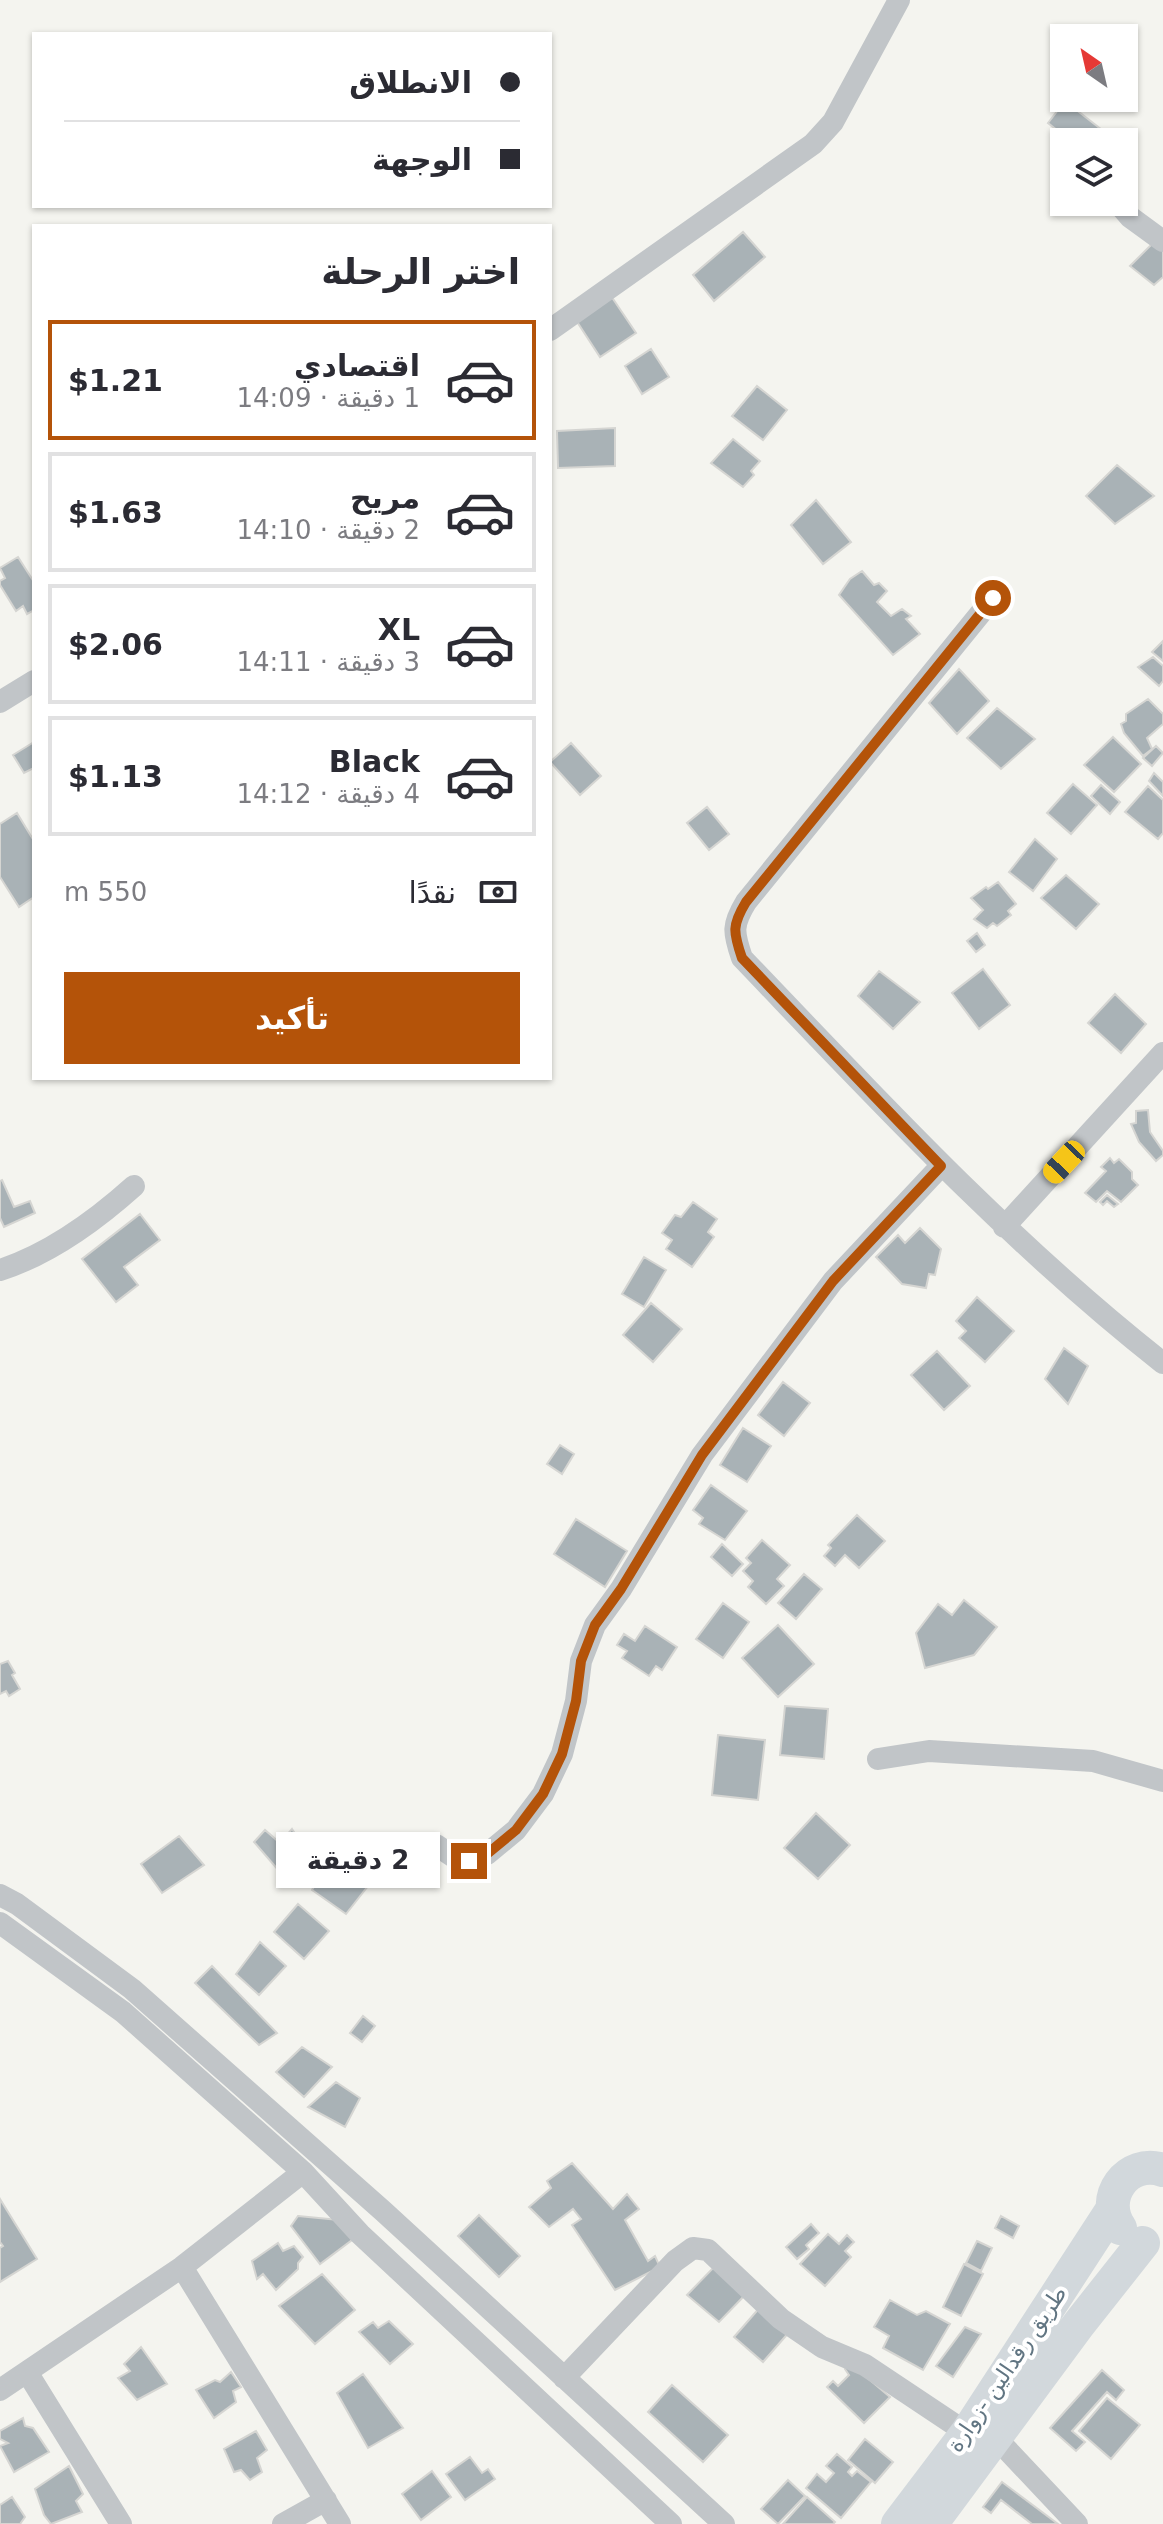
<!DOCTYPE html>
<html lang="ar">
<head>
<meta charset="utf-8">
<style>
	:root { --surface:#fff; --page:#f7f7f7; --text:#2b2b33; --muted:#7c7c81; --line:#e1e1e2; --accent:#b45309 }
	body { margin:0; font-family:"DejaVu Sans","Noto Sans Arabic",sans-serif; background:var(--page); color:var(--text); direction:rtl; height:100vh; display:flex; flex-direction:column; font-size:30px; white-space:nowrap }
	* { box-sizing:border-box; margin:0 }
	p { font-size:26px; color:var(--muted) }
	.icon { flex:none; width:44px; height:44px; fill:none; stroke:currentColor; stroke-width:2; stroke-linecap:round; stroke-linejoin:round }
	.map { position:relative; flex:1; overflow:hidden; direction:ltr }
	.details { position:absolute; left:32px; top:224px; width:520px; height:856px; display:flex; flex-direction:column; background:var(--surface); border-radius:0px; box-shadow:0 2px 6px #0004; direction:rtl }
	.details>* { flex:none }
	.guide { position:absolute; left:32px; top:32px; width:520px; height:176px; border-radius:0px; box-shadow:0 2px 6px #0004; direction:rtl; display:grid; align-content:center; height:176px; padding:0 32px; background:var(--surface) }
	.needle { width:52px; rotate:326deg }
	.controls { position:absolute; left:1050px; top:24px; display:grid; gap:16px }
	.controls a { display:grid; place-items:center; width:88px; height:88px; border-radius:0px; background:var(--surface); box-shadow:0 2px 6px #0004; font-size:40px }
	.end { position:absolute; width:36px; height:36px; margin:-18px; border:10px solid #b45309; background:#fff; box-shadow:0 0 0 4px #fff }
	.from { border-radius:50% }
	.bubble { position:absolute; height:56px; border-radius:0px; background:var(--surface); box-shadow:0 2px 6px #0004; font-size:26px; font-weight:600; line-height:56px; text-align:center; direction:rtl }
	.car { position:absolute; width:24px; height:48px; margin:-24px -12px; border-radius:10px; box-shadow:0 0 6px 2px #0007; background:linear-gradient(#f5c518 24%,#345 0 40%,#f5c518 0 76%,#345 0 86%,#f5c518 0) }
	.guide b { display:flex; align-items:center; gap:28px; height:76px; font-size:30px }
	.guide b+b { border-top:2px solid var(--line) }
	.guide i { width:20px; height:20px; background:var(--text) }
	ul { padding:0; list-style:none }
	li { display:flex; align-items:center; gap:24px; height:120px; margin:0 16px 12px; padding:0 16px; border:4px solid var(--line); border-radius:0px }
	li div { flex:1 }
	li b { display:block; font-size:30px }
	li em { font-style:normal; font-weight:600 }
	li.active { border-color:var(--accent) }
	li>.icon { width:72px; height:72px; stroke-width:1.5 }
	h2 { padding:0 32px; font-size:36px; line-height:96px }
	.pay { display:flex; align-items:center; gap:20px; height:88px; padding:0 32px; font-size:30px }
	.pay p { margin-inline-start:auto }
	.primary-button { display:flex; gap:16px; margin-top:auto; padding:16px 32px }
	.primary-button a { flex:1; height:92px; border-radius:0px; background:var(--accent); color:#fff; font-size:32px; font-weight:600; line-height:92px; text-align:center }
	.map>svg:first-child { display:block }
	.building { fill:#a9b2b6; stroke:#d5d5d2; stroke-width:2 }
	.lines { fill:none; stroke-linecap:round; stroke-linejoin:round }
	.minor { stroke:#c1c5c8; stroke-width:22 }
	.primary { stroke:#d2d8dc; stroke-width:34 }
	.route { stroke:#b45309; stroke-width:10 }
	.labels { text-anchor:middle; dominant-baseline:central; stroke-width:8; stroke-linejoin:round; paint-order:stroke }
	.street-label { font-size:22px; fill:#617582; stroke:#fff }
</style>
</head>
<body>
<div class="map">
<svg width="1163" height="2524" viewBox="0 0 1163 2524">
	<rect width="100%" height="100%" fill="#f4f4ef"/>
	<path class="building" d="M1086,98H1106L1097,108Z
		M1065,101L1102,130L1093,142H1072L1048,123Z
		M743,232L765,257L714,301L693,275Z
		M1155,241L1163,247V277L1154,285L1130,266Z
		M607,290L636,333L600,357L572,314Z
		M651,349L669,377L642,394L625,366Z
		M757,386L787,410L763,440L732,416Z
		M615,428V466L558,468L557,431Z
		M733,439L760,461L751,471L754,475L743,487L711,463Z
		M1117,465L1154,496L1115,524L1086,496Z
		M816,500L851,542L823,564L791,525Z
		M18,557L34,582V610L27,614L23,606L16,611L0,585V581L5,578L0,568Z
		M862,571L874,585L879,583L887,591L877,602L891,616L902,609L911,616L906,619L920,634L893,655L839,595L850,579Z
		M1163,641V661L1152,652Z
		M1153,657L1163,666V681L1159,686L1138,667Z
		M959,669L989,701L957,734L929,703Z
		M1148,699L1163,714V724L1147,738L1152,749L1143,756L1124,733L1121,724L1126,721V714Z
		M997,708L1035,739L1001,769L967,738Z
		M1113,737L1141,764L1114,792L1084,765Z
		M34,742V768L24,773L13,755Z
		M571,743L601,776L580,795L550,762Z
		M1156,746L1163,753L1152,766L1143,758Z
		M1154,773L1163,782V796L1149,781Z
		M1073,784L1097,805L1071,834L1047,813Z
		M1101,785L1120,802L1110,814L1091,796Z
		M1148,786L1163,800V833L1158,839L1125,812Z
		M707,807L729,834L709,850L687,823Z
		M17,813L34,841V897L19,907L0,877V824Z
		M1035,839L1057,859L1033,891L1009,872Z
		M1066,875L1099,904L1076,929L1041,898Z
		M998,882L1016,904L1008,911L1011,915L997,926L993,923L987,928L974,919L983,910L971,898L986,887L988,889Z
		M977,933L985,945L976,952L967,941Z
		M983,969L1010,1005L979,1029L952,993Z
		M879,971L920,1002L893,1029L858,996Z
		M1115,994L1146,1024L1121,1053L1088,1023Z
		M1148,1110L1150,1132L1163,1151V1155L1156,1161L1139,1142L1131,1124L1136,1123V1111Z
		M1110,1158L1114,1163L1119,1159L1132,1172V1179L1138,1185L1121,1202L1107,1191L1096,1202L1085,1193L1106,1171L1101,1167Z
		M2,1180L14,1207L30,1201L35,1213L4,1227L0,1218V1181Z
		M1107,1195L1118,1204L1114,1207L1107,1201L1103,1205L1100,1202Z
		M693,1202L717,1219L708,1232L714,1237L692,1267L666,1249L672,1240L662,1233L675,1215L681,1217Z
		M140,1214L160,1240L124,1267L138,1285L116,1302L82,1259Z
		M920,1228L941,1249L935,1275L929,1274L926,1288L902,1284L876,1257L898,1235L905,1243Z
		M644,1257L666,1270L644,1307L622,1294Z
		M977,1297L1014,1331L985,1362L959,1338L966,1331L956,1321Z
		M651,1303L682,1329L653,1362L623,1335Z
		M1064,1348L1088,1366L1068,1404L1045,1379Z
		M937,1351L970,1386L944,1410L911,1375Z
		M783,1382L810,1403L784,1436L758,1415Z
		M743,1428L771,1446L747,1482L720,1465Z
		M560,1445L574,1454L562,1474L547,1464Z
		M711,1485L747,1511L725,1540L699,1524L703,1518L693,1510Z
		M857,1515L885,1541L859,1568L845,1555L835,1566L824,1556L831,1548L828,1545Z
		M576,1519L627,1551L605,1587L554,1554Z
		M762,1540L790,1565L777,1579L784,1586L766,1604L748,1587L753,1581L743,1571L751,1563L746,1558Z
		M722,1544L743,1564L732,1576L711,1557Z
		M804,1574L822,1589L796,1619L778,1603Z
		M964,1600L997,1627L974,1655L925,1668L916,1633L938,1604L952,1615Z
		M723,1603L749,1622L723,1658L696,1639Z
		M778,1625L814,1664L778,1697L742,1658Z
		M645,1626L677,1647L662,1670L656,1666L649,1676L622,1658L627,1651L617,1645L624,1634L635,1641Z
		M8,1661L15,1673L12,1675L20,1689L9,1696L6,1691L0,1694V1664Z
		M785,1706L828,1709L824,1759L780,1755Z
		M718,1735L765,1740L758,1800L712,1795Z
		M816,1813L850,1845L818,1879L784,1848Z
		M292,1829L300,1841L291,1848L296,1852L308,1838L316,1850L286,1879L254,1842L265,1830L280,1843Z
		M179,1836L204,1865L162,1893L141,1864Z
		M335,1850L368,1886L346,1914L312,1890Z
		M298,1904L329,1931L304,1959L274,1932Z
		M260,1942L286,1966L259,1995L236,1974Z
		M212,1966L277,2033L259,2045L195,1983Z
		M363,2016L375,2026L362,2042L350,2033Z
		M302,2047L332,2067L304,2097L276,2072Z
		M336,2082L360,2098L345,2127L308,2107Z
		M572,2163L613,2209L627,2194L639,2209L625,2220L648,2261L655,2256L660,2267L615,2290L572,2225L581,2219L573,2209L549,2227L529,2207L551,2188L547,2181Z
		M0,2199L37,2259L0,2282V2248L3,2246L0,2242Z
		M479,2215L520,2256L499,2277L458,2236Z
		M298,2216L339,2220L360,2234L320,2264L291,2226Z
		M1001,2216L1019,2226L1013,2238L995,2228Z
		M811,2224L819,2233L806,2245L809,2249L797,2259L786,2247Z
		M828,2234L839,2244L847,2235L854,2242L845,2251L851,2257L825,2286L800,2264Z
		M977,2241L992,2248L981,2271L966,2263Z
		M278,2243L283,2251L294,2246L303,2257L298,2263V2269L276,2290L263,2274L257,2279L252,2261Z
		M964,2264L983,2274L961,2316L943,2307Z
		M714,2267L747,2293L719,2322L687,2295Z
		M322,2274L355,2310L315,2344L279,2306Z
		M890,2300L917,2315L926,2311L950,2324L923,2370L883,2348L889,2336L874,2327Z
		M762,2305L791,2330L763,2362L734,2337Z
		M389,2321L413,2344L390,2364L359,2332L373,2322L378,2328Z
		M965,2327L981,2334L953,2377L936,2366Z
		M141,2347L167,2384L137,2400L118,2378L130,2371L124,2364Z
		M851,2364L890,2397L864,2423L827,2387L833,2381L838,2386L849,2375L845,2369Z
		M1102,2370L1124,2390L1116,2400L1107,2392L1072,2431L1085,2442L1076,2451L1050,2428Z
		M231,2372L241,2387L233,2391L236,2402L214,2418L196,2390L215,2380L220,2382Z
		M363,2374L403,2428L368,2448L337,2393Z
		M672,2385L728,2435L703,2462L648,2412Z
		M1107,2398L1140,2425L1111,2459L1079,2431Z
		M23,2418L25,2426L33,2428L49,2452L14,2472L0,2446L8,2443L0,2439V2431Z
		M256,2431L267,2450L257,2458L262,2472L250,2480L241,2470L234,2472L224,2449Z
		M865,2439L893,2462L875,2483L848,2460Z
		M837,2454L852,2467L848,2472L852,2476L857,2471L871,2482L841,2518L806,2488L817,2474L826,2482L834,2473L826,2466Z
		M470,2457L482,2473L488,2469L495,2479L465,2500L446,2474Z
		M69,2466L83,2494L76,2501L82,2512L51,2524L44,2515L35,2489Z
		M432,2471L451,2497L421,2520L402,2494Z
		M788,2480L805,2496L778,2524L761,2509Z
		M1002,2482L1058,2524H1032L1001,2500L991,2513L983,2507Z
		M12,2497L25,2517L20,2524H0V2505Z
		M807,2497L835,2522L833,2524H783Z"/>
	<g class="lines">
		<path class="minor" d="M1117,202L1130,217L1163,241
			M550,330L813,144L833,122L899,0
			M993,598L746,902C732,925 733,932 742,958C877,1099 1009,1242 1163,1363
			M0,702L34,681
			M1004,1227L1163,1053
			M0,1270C50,1254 95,1221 134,1186
			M878,1759L929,1751L1093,1761L1163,1781
			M436,1845L454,1857L469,1861L487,1854L516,1830L543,1794L562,1754L576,1701L581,1661L595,1625L621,1589L702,1455L833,1281L941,1166
			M0,1895L17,1904L132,1989L383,2211L724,2524
			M0,1923L123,2012L303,2172L360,2234L671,2524
			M182,2267L340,2524
			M27,2372L121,2524
			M564,2378L675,2261L693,2248L708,2250L781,2319L822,2347L865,2365L967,2433
			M0,2390L182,2267L303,2172
			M996,2438L1077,2524
			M283,2524L326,2500"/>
		<path class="primary" d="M1120,2228C1099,2198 1127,2158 1163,2170
			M898,2524L967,2433L1112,2210
			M931,2524L1079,2324L1143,2243"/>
	</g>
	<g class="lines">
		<path class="route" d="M469,1861L487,1854L516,1830L543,1794L562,1754L576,1701L581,1661L595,1625L621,1589L702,1455L833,1281L941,1166L742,958C733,932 732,925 746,902L993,598"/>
	</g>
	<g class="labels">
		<g class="street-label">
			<text transform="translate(1007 2369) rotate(-56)">طريق رقدالين -زوارة</text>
		</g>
	</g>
</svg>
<div class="controls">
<a><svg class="needle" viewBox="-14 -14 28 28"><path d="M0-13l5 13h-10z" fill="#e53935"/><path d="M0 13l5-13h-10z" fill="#7c7c81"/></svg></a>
<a><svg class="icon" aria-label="layers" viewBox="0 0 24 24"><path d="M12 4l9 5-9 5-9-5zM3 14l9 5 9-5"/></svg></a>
</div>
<i class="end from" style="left:993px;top:598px"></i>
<i class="end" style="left:469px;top:1861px"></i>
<div class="bubble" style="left:276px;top:1832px;width:164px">2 دقيقة</div>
<i class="car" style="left:1064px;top:1162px;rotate:223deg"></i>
<div class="guide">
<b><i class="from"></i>الانطلاق</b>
<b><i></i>الوجهة</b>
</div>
<section class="details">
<h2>اختر الرحلة</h2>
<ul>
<li class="active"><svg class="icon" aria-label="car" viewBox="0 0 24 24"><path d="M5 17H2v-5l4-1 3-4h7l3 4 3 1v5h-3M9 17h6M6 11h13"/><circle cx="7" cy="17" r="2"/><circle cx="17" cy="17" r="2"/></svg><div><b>اقتصادي</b><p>1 دقيقة · 14:09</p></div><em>$1.21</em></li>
<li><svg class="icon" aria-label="car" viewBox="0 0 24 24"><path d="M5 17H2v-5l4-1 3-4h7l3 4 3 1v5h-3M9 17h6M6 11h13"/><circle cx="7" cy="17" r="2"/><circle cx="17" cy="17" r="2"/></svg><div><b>مريح</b><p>2 دقيقة · 14:10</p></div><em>$1.63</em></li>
<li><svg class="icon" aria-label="car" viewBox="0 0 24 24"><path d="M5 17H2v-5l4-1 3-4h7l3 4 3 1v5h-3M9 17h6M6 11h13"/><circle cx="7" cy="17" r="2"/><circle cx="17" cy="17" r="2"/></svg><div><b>XL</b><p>3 دقيقة · 14:11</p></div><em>$2.06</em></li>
<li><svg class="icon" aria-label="car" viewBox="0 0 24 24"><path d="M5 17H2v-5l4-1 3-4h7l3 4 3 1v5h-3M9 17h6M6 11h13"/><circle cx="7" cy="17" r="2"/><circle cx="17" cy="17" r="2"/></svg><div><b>Black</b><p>4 دقيقة · 14:12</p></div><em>$1.13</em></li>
</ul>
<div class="pay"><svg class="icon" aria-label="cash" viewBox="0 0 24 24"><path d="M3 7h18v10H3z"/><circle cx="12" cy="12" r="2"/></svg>نقدًا<p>550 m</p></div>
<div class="primary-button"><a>تأكيد</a></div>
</section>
</div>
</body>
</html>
